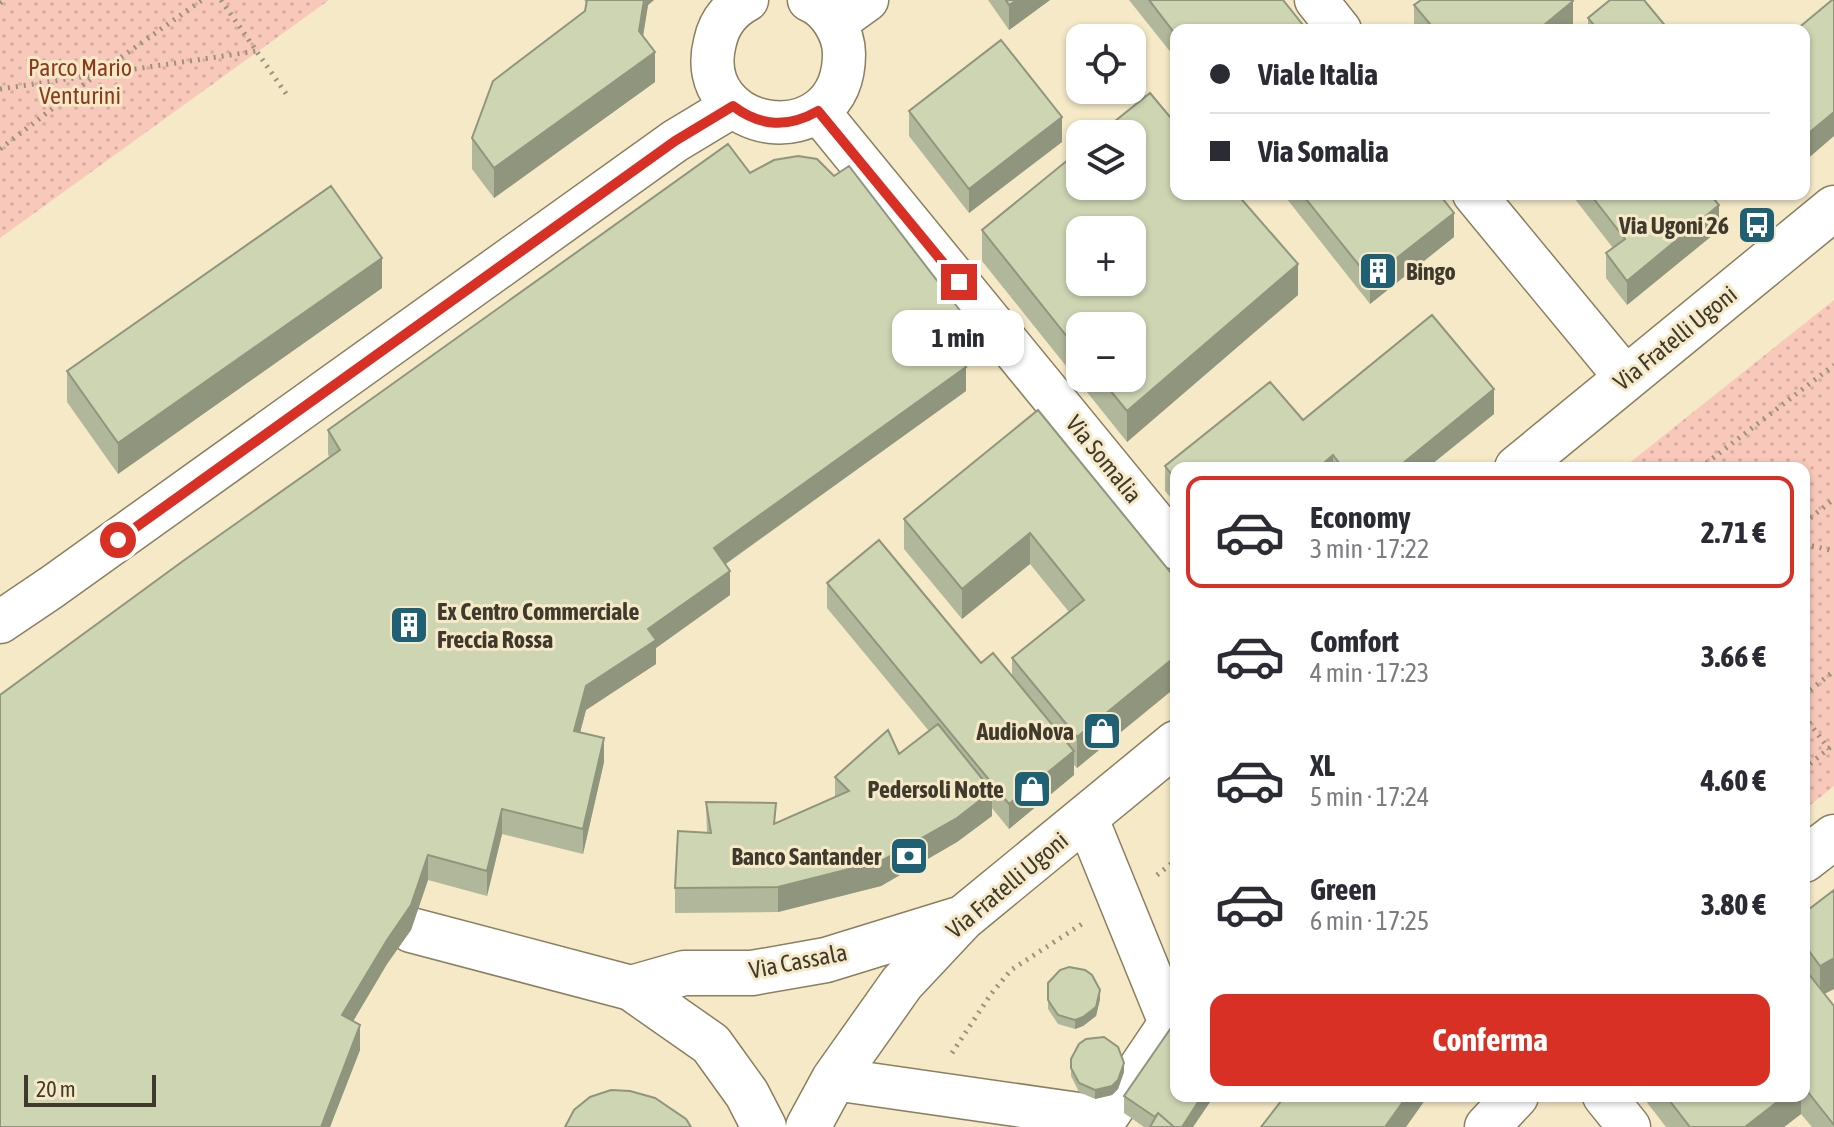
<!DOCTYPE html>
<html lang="it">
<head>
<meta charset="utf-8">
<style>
	:root { --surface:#fff; --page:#f2f2f3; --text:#2b2b33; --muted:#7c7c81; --line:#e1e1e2; --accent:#d93025 }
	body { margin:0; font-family:"Asap Condensed",sans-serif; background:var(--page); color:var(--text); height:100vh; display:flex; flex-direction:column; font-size:30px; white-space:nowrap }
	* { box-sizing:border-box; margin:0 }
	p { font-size:26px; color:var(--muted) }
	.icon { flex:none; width:44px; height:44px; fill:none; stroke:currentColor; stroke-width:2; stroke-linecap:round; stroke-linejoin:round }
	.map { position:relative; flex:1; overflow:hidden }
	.details { position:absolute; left:1170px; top:462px; width:640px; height:640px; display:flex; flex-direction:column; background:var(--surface); border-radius:16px; box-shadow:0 2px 6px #0004 }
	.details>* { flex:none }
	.banner { position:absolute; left:1170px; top:24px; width:640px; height:176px; border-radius:16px; box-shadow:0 2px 6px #0004; display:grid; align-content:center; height:176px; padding:0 40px; background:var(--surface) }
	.controls { position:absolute; left:1066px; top:24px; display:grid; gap:16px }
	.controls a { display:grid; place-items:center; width:80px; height:80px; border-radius:16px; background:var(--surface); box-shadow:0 2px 6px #0004; font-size:40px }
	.scale { position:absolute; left:24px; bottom:20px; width:132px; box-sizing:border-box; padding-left:8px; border:4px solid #3f3a2d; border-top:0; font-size:22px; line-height:28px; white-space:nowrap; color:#3f3a2d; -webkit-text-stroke:6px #f5e9c7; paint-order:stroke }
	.end { position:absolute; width:36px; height:36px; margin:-18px; border:10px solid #d93025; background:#fff; box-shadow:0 0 0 4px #fff }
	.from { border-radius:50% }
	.bubble { position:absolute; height:56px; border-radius:16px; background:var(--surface); box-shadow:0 2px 6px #0004; font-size:26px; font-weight:700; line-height:56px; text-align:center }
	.banner b { display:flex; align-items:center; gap:28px; height:76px; font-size:30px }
	.banner b+b { border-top:2px solid var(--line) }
	.banner i { width:20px; height:20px; background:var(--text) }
	ul { padding:14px 0 0; list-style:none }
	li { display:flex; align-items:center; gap:24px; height:112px; margin:0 16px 12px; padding:0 24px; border:4px solid transparent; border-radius:16px }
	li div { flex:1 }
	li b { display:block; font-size:30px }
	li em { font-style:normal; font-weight:700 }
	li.selected { border-color:var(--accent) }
	li>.icon { width:72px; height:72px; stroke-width:1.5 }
	.cta { display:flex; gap:16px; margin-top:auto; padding:16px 40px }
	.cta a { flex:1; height:92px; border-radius:16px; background:var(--accent); color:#fff; font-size:32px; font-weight:700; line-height:92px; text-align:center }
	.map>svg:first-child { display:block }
	.park { fill:url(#park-dots) }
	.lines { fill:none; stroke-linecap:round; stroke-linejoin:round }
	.minor-casing { stroke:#8a7f60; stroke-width:45 }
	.major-casing { stroke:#8a7f60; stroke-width:47 }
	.path { stroke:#9a927a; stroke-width:5; stroke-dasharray:2 6; stroke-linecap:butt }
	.minor { stroke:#fff; stroke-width:42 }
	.major { stroke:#fff; stroke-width:44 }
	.wall { fill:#b1b79a; fill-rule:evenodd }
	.shaded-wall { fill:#90957d }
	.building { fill:#ced5b3; stroke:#90957d; stroke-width:2; fill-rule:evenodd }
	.route { stroke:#d93025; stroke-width:10 }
	.labels { text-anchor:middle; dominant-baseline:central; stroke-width:6; stroke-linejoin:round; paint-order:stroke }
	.park-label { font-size:24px; fill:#8e391e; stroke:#f5e9c7 }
	.poi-label { font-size:24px; font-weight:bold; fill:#3f3a2d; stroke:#f5e9c7; text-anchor:end }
	.street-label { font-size:24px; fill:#3f3a2d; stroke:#f5e9c7 }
</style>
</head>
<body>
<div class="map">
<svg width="1834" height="1127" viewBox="0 0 1834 1127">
	<defs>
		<pattern id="park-dots" width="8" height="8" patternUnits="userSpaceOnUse" patternTransform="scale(2)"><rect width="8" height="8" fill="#f8c9ba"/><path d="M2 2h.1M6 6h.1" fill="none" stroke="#d6ada0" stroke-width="1.8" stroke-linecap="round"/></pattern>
	</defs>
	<rect width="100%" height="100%" fill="#f5e9c7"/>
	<path class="park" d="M0,0H329L0,238Z
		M1834,300V786L1804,810V468H1623Z"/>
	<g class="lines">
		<g class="minor-casing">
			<path id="minor" d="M747,0C730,9 719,23 715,42C691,135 844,158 844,54C844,33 829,8 809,0
				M1316,0L1340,30
				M835,23L867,0
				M818,111L1176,548
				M1474,194L1626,378
				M0,622L52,587L675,141L733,106
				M834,1079L1106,1118L1170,1023L1087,819
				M1604,1096L1629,1127"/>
		</g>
		<g class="major-casing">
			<path id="major" d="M1517,468L1834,208
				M1804,860L1834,837
				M411,930L631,988L711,1044L747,1094L764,1127
				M631,988L684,973H752L826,960L959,919
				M808,1127L834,1079L902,983L963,918L1176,743
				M1487,1127L1516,1096"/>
		</g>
		<path class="path" d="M221,0L289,98
			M0,3L4,0
			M0,89L257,51
			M0,149L96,75L202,0
			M1700,468L1834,365
			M1804,523L1834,499
			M1804,544L1834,551
			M1804,695L1834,671
			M1804,716L1829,749
			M1804,769L1834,744
			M1157,875L1176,860
			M952,1053L991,994L1011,970L1085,922"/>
		<use href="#minor" class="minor"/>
		<use href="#major" class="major"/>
	</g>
	<path class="wall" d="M584,0H654L648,5L643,36L655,82L494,198L472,169V138L585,11L586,3Z
		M988,0H1050L1009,30Z
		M1129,0H1283L1176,30V59Z
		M1414,5L1573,25L1567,30H1414Z
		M1588,18L1668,30H1588Z
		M909,111L1062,142L969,213L909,136Z
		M750,173L975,355L963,363L966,391L726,564L730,595L656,648V664L586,710L580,732L604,762L583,854L502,834L487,896L428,880L411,930L387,964L353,1021L360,1050L330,1127H0L329,457L328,454V430Z
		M1283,194H1439L1454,237L1370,304Z
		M1571,194H1710L1719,230L1627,305L1606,278V253L1613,248Z
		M982,230L1298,295L1127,442L982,261ZM1080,326L1132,378H1080Z
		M382,288L118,474L67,402V371Z
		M1038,410L1176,579V687L1077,768L1074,765V775L1009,829L992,808V816L957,842L881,886L778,912L675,913V888L707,833L706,802L776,823L835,798V777L899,754L929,731L827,608V583L981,663L1012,676V658L1069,612L1030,564L962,619L904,549V519Z
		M1494,414L1427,468H1176V504L1165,491V466L1303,420Z
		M1834,890V989L1824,994L1834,1006V1127H1812L1801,1114L1784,1127H1666L1642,1096H1804V913Z
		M1048,983L1100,999L1096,1016L1083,1026L1075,1029L1058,1024L1048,1009Z
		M1071,1059L1124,1072L1118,1089L1112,1095L1095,1099L1079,1092L1071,1076Z
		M1124,1096H1214L1193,1127H1144L1124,1113Z"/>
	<path class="shaded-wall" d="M644,0H654L648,5L639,61V31Z
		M1017,0H1050L1009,30V5Z
		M1573,1V25L1567,30H1538Z
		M655,52V82L494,198V168Z
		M1834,112V136L1804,162V137Z
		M1062,117V142L969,213V189Z
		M1719,205V230L1627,305V281Z
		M1454,213V237L1370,304V279Z
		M382,258V288L118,474V443Z
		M1298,264V295L1127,442V411Z
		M975,330V355L951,373V348Z
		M966,367V391L714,572V548Z
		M1494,389V414L1427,468H1397Z
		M1333,455V468H1318Z
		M1030,533V564L962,619V589Z
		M730,571V595L656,648V664L586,710L574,756V731L586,686L648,629Z
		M1176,656V687L1077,768V737Z
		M604,738V762L583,854V829Z
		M1074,751V775L1009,829V804Z
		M992,791V816L957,842L881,886L778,912V887Z
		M502,809V834L487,896V871Z
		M428,855V880L411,930L387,964L342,1040V1015Z
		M1834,958V989L1820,996V966Z
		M1100,990V999L1096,1016L1083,1026L1075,1029V1020Z
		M360,1025V1050L330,1127H321Z
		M1124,1063V1072L1118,1089L1112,1095L1095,1099V1090Z
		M1202,1096H1214L1193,1127H1182Z
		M1407,1096H1428L1406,1127H1385Z
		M1785,1096H1801V1114L1784,1127H1745Z"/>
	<path class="building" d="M587,0H644L639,31L655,52L494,168L472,138L493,81L585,11Z
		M1006,0H1017L1009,5Z
		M1149,0H1283L1307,30H1176V35Z
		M1421,0H1572L1573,1L1538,30H1435L1414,5Z
		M1610,0H1644L1668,29L1598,30L1588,18Z
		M1832,0H1834V112L1804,137V30H1796Z
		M1001,40L1062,117L969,189L909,111Z
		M1150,93L1176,124V194H1237L1298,264L1127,411L1100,378H1132V326H1080V353L982,230L1080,150V186H1132V134H1099ZM1080,230H1132V282H1080Z
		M728,144L750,173L774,160L798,156L817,159L834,176L849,166L975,330L951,348L966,367L714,548L730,571L648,629L656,640L586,686L574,731L604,738L583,829L502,809L487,871L428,855L411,905L387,940L342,1015L360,1025L321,1127H0V695L183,561L340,450L328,430Z
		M331,186L382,258L118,443L67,371Z
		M1302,194H1439L1454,213L1370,279Z
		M1590,194H1710L1719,205L1627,281L1606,253L1625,239Z
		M1432,315L1494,389L1397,468H1343L1333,455L1318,468H1176V480L1165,466L1270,382L1303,420Z
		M1038,410L1176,579V656L1077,737L1012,658L1084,600L1030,533L962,589L904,519Z
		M879,540L981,663L993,653L1074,751L1009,804L827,583Z
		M938,724L992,791L957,818L881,861L778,887L675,888L678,831L711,833L706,802L776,803L774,824L849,791L835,777L888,730L899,754Z
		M1834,890V958L1820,966L1804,944V913Z
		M1069,967L1085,970L1092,975L1100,990L1096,1007L1083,1017L1075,1020L1058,1015L1048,1000V983L1060,970Z
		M1804,968L1834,1006V1125L1804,1087Z
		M1175,1022L1176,1023V1096H1202L1182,1127H1174L1158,1113L1155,1117L1124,1096Z
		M1104,1037L1118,1047L1124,1063L1118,1080L1112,1086L1095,1090L1079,1083L1071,1068V1059L1079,1044L1086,1039Z
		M611,1090L630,1091L655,1098L686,1119L691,1127H565L574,1110L590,1097Z
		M1285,1096H1407L1385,1127H1261Z
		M1666,1096H1785L1745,1127H1690Z
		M1158,1113L1174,1127H1150Z"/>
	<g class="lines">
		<path class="route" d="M118,540L675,141L733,106C761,127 788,128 818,111L959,282"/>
	</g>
	<defs>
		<g id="bus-square" transform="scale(2)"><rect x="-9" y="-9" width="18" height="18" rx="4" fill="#1f6075" stroke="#f5e9c7"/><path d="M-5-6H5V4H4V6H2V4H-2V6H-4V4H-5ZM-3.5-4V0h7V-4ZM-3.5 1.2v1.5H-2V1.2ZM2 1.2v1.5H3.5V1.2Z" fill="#fff"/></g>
		<g id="building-square" transform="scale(2)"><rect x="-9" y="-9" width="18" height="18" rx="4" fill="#1f6075" stroke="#f5e9c7"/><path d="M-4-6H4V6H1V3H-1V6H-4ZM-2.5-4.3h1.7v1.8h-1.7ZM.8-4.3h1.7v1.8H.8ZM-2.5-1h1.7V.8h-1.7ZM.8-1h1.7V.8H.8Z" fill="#fff"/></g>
		<g id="shop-square" transform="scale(2)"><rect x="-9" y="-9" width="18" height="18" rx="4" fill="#1f6075" stroke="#f5e9c7"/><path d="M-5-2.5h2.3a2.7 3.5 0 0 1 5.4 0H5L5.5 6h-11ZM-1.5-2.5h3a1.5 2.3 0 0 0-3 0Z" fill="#fff"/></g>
		<g id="bank-square" transform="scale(2)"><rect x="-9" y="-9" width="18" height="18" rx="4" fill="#1f6075" stroke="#f5e9c7"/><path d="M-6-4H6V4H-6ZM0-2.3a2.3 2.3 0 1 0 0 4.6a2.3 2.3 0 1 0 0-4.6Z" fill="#fff"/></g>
	</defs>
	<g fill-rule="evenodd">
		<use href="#bus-square" x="1757" y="225"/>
		<use href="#building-square" x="1378" y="271"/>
		<use href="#building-square" x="409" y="625"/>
		<use href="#shop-square" x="1102" y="731"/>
		<use href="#shop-square" x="1032" y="789"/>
		<use href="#bank-square" x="909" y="856"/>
	</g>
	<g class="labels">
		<g class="park-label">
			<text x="80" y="67">Parco Mario<tspan x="80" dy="28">Venturini</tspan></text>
		</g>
		<g class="poi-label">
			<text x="1729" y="225">Via Ugoni 26</text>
			<text x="1406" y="271" text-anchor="start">Bingo</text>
			<text x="437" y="611" text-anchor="start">Ex Centro Commerciale<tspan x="437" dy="28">Freccia Rossa</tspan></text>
			<text x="1074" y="731">AudioNova</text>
			<text x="1004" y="789">Pedersoli Notte</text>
			<text x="881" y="856">Banco Santander</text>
		</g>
		<g class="street-label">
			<text transform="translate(1675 338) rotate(-39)">Via Fratelli Ugoni</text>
			<text transform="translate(1104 459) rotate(51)">Via Somalia</text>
			<text transform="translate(1007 885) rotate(-40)">Via Fratelli Ugoni</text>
			<text transform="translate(798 961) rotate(-11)">Via Cassala</text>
		</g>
	</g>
</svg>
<div class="controls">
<a><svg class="icon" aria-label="locate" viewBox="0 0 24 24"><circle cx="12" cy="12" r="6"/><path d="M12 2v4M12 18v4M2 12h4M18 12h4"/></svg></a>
<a><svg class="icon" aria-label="layers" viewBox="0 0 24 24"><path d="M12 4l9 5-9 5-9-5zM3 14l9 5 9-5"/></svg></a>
<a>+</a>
<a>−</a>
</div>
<div class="scale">20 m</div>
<i class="end from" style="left:118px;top:540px"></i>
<i class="end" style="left:959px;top:282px"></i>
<div class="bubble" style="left:892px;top:310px;width:132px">1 min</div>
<div class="banner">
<b><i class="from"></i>Viale Italia</b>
<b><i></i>Via Somalia</b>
</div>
<section class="details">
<ul>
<li class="selected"><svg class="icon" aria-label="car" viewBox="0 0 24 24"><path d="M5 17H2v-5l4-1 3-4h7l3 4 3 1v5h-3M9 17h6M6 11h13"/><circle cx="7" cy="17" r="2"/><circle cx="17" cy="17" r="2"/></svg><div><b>Economy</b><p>3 min · 17:22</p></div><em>2.71 €</em></li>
<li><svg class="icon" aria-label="car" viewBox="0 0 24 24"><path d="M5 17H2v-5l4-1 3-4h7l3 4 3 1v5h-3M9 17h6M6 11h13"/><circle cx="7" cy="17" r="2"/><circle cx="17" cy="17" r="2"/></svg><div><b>Comfort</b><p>4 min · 17:23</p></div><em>3.66 €</em></li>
<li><svg class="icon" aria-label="car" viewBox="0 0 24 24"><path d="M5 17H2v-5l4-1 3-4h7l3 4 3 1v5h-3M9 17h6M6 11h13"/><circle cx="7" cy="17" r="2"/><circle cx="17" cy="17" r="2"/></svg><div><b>XL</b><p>5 min · 17:24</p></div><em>4.60 €</em></li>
<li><svg class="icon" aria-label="car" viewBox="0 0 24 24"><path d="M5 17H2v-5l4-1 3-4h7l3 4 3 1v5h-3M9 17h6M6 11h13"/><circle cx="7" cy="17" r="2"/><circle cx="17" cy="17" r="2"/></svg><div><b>Green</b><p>6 min · 17:25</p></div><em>3.80 €</em></li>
</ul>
<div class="cta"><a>Conferma</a></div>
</section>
</div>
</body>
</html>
